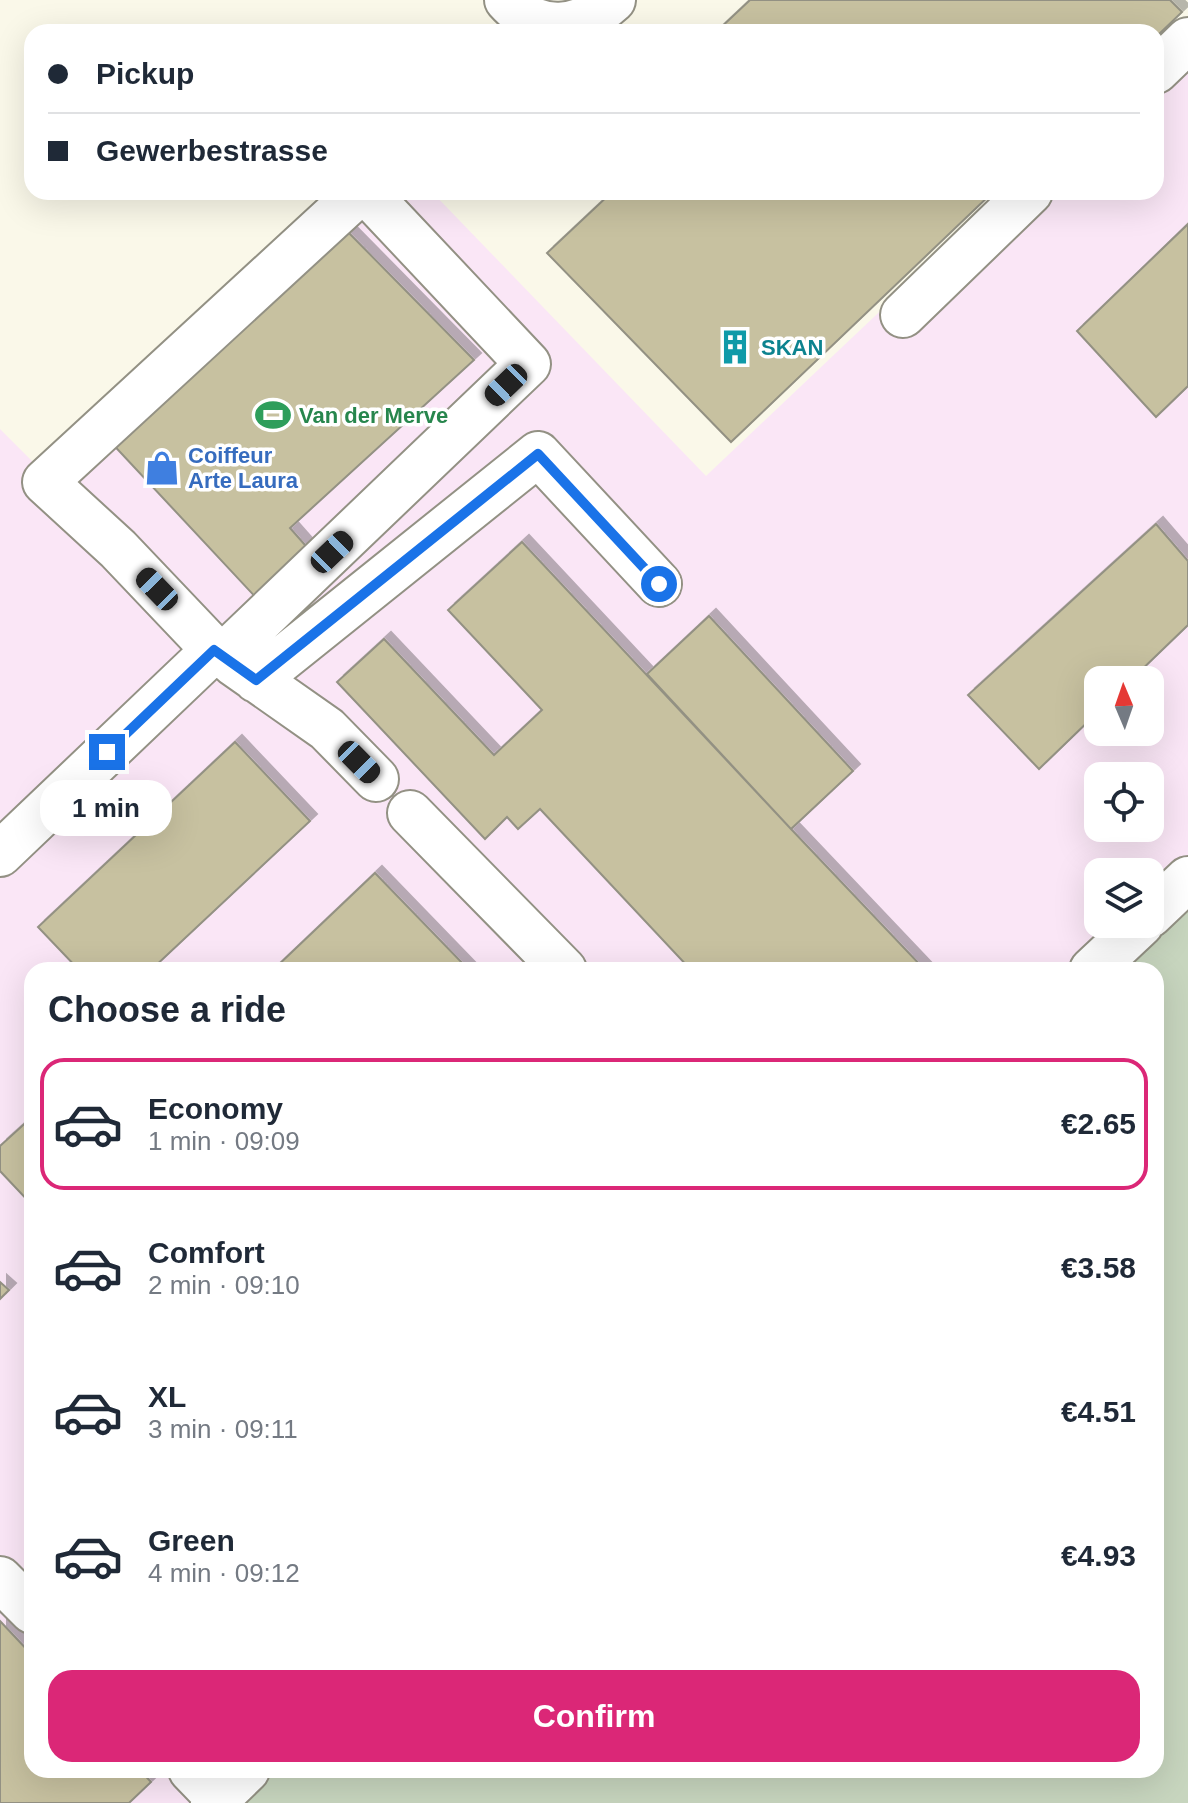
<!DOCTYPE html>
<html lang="en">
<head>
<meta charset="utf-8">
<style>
	:root { --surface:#fff; --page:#f2f2f3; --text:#1f2937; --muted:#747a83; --line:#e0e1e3; --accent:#db2777 }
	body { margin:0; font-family:Helvetica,sans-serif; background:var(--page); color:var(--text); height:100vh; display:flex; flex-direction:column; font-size:30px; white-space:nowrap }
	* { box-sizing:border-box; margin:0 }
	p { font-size:26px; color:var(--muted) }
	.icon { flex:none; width:44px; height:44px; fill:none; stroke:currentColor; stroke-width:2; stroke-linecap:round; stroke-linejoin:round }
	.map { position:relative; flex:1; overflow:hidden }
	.panel { position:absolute; left:24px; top:962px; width:1140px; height:816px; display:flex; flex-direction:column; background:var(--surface); border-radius:24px; box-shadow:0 8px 32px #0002 }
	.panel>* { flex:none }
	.guide { position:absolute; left:24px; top:24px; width:1140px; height:176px; border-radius:24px; box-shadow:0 8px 32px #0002; display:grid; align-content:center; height:176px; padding:0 24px; background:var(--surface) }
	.needle { width:52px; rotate:358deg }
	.fabs { position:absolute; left:1084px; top:666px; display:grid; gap:16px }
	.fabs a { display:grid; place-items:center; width:80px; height:80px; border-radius:16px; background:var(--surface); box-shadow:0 8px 32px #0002; font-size:40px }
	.end { position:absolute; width:36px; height:36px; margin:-18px; border:10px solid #1a73e8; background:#fff; box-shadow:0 0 0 4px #fff }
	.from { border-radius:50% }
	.bubble { position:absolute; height:56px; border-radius:24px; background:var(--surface); box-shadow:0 8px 32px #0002; font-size:26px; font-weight:700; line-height:56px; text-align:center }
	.car { position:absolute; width:24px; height:48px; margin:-24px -12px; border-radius:10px; box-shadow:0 0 6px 2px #0007; background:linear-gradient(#222 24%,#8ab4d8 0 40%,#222 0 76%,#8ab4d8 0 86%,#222 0) }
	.guide b { display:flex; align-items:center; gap:28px; height:76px; font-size:30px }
	.guide b+b { border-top:2px solid var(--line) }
	.guide i { width:20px; height:20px; background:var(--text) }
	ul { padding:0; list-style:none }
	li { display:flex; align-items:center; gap:24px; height:132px; margin:0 16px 12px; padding:0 8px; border:4px solid transparent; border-radius:24px }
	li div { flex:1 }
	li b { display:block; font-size:30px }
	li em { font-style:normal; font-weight:700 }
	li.on { border-color:var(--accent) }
	li>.icon { width:72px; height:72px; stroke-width:1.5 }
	h2 { padding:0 24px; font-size:36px; line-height:96px }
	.cta { display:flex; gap:16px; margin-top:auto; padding:16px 24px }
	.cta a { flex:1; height:92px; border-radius:24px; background:var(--accent); color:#fff; font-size:32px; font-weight:700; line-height:92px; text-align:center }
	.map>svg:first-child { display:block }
	.commercial { fill:#fae6f6; fill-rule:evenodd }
	.green { fill:#c7d5be }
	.building { fill:#c7c1a0; stroke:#939183; stroke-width:2; filter:url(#shadow) }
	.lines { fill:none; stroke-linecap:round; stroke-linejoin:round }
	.minor-casing { stroke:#939184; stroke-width:48 }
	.minor { stroke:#fff; stroke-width:44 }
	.route { stroke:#1a73e8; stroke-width:10 }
	.labels { text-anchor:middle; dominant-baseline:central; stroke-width:7; stroke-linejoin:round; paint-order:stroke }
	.culture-label { font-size:22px; font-weight:bold; fill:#0d838f; stroke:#fff; text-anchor:start }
	.leisure-label { font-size:22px; font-weight:bold; fill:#27864d; stroke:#fff; text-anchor:start }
	.shop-label { font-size:22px; font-weight:bold; fill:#366cbe; stroke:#fff; text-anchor:start }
</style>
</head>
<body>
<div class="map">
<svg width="1188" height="1803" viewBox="0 0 1188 1803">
	<defs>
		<filter id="shadow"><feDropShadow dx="7" dy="-7" stdDeviation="0" flood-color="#0004"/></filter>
	</defs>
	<rect width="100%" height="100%" fill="#faf8e9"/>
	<path class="commercial" d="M1188,20V879L1150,915V872H1098V924H1141L1092,970H32V1770H247L213,1803H0V429L38,467L340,192H432L706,476L1006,192H1156V50ZM1098,680H1150V732H1098ZM1098,776H1150V828H1098Z"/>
	<path class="green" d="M1188,879V1803H213L247,1770H1156V970H1092Z"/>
	<path class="building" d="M750,0H1170L1182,12L1156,37V32H716Z
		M612,192H993L731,442L547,253Z
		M1188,224V386L1156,417L1077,331Z
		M345,229L474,360L290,528L313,554L261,603L107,438Z
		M1156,524L1188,561V625L1131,680H1098V712L1039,769L968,695Z
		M522,542L791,829L925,970H691L540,809L518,829L507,817L485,839L337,682L384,639L494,755L542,710L448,610Z
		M709,616L853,771L791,829L647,674Z
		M235,742L310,821L151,970H79L38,927Z
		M375,873L469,970H273Z
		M32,1117V1205L0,1171V1146Z
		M0,1282L9,1290L0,1299Z
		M0,1621L32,1655V1770H140L151,1782L129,1803H0Z"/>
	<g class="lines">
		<g class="minor-casing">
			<path id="minor" d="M507,0C539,36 580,30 613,0
				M1156,71L1188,40
				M903,315L1030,192
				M223,656L528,364L366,192
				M233,663L327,729L376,779
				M256,680L538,454L659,584
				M410,813L564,970
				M0,854L214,650L118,549L45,482L360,192
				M1150,915L1188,879
				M1092,970L1141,924
				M0,1579L32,1611
				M191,1770L218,1798
				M213,1803L247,1770"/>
		</g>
		<use href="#minor" class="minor"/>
	</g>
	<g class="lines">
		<path class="route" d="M107,752L214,650L256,680L538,454L659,584"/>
	</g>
	<defs>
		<g id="building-bare" transform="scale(2.76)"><path d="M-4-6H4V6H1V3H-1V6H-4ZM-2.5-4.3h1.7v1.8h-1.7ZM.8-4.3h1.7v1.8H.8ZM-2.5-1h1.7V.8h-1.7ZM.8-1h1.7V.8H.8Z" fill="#0f9aa8" stroke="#fff" stroke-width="2.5" paint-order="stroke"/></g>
		<g id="stadium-bare" transform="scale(2.76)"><path d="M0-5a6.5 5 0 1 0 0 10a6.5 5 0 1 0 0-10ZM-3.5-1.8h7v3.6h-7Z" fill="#2e9e5b" stroke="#fff" stroke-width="2.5" paint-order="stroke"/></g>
		<g id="shop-bare" transform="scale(2.76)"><path d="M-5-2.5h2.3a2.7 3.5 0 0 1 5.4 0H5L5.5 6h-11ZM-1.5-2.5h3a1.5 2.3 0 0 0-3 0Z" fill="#3f7fe0" stroke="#fff" stroke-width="2.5" paint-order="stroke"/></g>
	</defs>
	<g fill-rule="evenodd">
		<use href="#building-bare" x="735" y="347"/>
		<use href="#stadium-bare" x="273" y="415"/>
		<use href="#shop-bare" x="162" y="468"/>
	</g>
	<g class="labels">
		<g class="culture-label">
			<text x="761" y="347">SKAN</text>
		</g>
		<g class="leisure-label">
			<text x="299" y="415">Van der Merve</text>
		</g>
		<g class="shop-label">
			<text x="188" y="455">Coiffeur<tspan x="188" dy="25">Arte Laura</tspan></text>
		</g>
	</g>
</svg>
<div class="fabs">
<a><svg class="needle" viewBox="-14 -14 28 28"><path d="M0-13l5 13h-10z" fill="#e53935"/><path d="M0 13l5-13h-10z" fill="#747a83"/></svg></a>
<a><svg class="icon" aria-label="locate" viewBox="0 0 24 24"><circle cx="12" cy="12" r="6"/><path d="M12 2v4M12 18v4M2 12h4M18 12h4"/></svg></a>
<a><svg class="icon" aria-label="layers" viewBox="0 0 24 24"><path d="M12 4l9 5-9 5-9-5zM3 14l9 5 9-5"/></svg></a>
</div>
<i class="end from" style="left:659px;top:584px"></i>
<i class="end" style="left:107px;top:752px"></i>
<div class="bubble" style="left:40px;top:780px;width:132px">1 min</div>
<i class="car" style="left:506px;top:385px;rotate:226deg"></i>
<i class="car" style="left:332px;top:552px;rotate:46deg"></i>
<i class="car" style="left:157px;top:589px;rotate:316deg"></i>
<i class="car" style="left:359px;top:762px;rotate:135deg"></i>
<div class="guide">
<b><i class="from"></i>Pickup</b>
<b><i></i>Gewerbestrasse</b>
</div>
<section class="panel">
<h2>Choose a ride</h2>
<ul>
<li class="on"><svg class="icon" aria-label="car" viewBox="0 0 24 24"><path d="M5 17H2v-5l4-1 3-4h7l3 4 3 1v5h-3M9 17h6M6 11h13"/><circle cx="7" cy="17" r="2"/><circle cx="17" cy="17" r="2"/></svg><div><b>Economy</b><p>1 min · 09:09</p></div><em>€2.65</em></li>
<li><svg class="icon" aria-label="car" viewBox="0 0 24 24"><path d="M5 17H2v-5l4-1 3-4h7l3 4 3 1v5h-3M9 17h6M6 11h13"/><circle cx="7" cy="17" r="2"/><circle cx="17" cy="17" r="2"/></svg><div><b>Comfort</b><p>2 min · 09:10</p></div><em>€3.58</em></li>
<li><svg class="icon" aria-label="car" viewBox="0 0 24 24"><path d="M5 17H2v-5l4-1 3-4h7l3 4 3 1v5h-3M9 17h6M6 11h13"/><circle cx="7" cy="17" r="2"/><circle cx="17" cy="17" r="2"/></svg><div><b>XL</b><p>3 min · 09:11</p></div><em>€4.51</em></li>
<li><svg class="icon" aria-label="car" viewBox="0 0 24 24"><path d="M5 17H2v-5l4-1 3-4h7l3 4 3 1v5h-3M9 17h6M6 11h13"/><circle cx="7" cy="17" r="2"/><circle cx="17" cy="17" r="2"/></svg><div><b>Green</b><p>4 min · 09:12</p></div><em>€4.93</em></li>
</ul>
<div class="cta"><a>Confirm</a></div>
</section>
</div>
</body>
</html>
